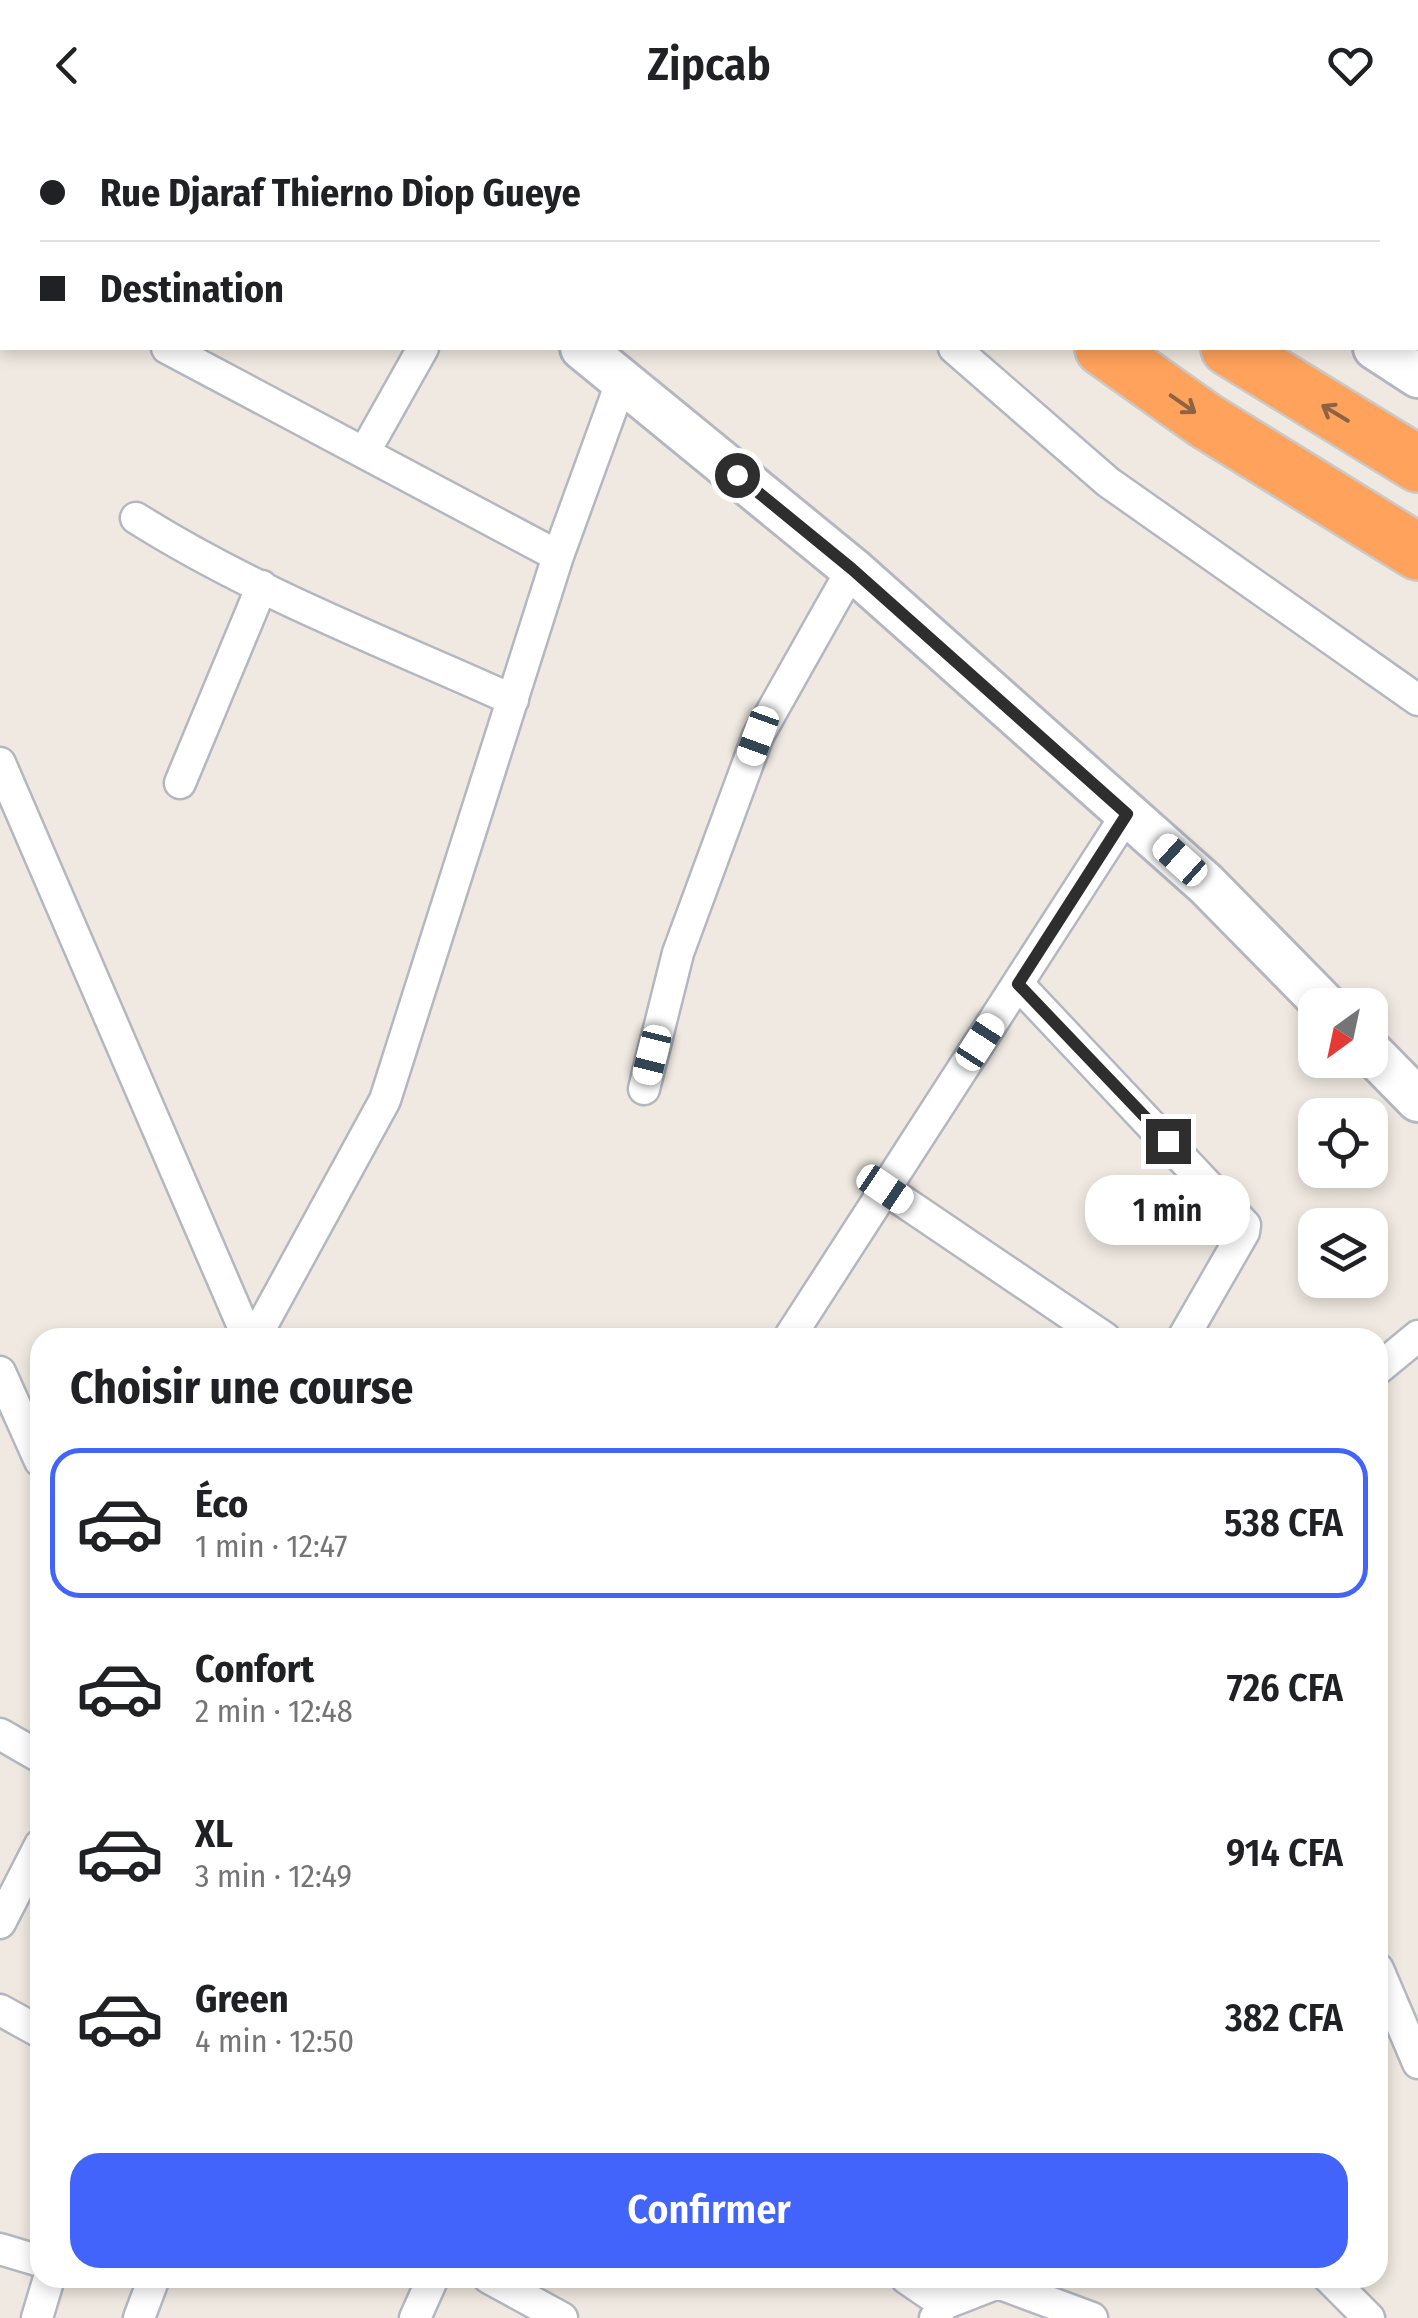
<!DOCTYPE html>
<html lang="fr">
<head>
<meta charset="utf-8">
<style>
	:root { --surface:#fff; --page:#f2f2f2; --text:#202124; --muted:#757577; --line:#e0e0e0; --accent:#4264fb }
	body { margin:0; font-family:"Fira Sans Condensed",sans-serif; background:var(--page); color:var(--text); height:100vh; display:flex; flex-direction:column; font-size:38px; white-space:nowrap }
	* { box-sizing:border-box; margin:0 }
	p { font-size:32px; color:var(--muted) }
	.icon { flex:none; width:55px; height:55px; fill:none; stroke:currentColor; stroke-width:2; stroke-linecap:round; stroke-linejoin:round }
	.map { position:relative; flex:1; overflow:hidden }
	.sheet { position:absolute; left:30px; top:1198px; width:1358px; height:960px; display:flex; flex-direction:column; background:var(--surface); border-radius:30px; box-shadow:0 5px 15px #0003 }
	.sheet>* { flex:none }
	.guide { position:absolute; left:0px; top:0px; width:1420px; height:220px; box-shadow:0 5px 15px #0003; display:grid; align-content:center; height:220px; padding:0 40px; background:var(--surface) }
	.needle { width:65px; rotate:213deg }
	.controls { position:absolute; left:1298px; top:858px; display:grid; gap:20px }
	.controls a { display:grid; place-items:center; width:90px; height:90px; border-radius:20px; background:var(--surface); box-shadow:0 5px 15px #0003; font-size:50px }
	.end { position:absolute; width:45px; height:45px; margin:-22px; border:12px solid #2e2e2e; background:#fff; box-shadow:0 0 0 5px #fff }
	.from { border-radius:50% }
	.bubble { position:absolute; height:70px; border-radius:30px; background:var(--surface); box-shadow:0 5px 15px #0003; font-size:32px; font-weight:600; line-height:70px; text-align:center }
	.car { position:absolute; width:30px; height:60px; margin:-30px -15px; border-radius:12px; box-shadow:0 0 8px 2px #0007; background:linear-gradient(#fff 24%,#345 0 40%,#fff 0 76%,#345 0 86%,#fff 0) }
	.guide b { display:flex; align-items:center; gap:35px; height:95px; font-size:38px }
	.guide b+b { border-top:2px solid var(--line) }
	.guide i { width:25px; height:25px; background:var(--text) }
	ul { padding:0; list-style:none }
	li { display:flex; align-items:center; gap:30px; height:150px; margin:0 20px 15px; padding:0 20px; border:5px solid transparent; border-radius:30px }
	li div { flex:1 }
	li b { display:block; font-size:38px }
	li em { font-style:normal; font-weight:600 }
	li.current { border-color:var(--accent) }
	li>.icon { width:90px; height:90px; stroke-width:1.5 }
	h2 { padding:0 40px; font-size:45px; line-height:120px }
	.button { display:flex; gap:20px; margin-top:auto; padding:20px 40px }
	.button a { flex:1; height:115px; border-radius:30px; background:var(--accent); color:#fff; font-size:40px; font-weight:600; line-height:115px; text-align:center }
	header { display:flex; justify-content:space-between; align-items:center; height:130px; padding:0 40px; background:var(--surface); font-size:45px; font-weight:600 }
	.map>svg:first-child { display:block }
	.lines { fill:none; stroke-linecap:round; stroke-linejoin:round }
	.street-casing { stroke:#b4b7c1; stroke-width:35 }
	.secondary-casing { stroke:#b4b7c1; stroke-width:48 }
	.highway-casing { stroke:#c9c9c9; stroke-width:60 }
	.street { stroke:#fff; stroke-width:30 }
	.secondary { stroke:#fff; stroke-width:42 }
	.highway { stroke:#ffa35c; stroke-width:55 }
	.oneway { stroke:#8c6343 }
	.route { stroke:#2e2e2e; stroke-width:12 }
</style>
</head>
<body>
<header><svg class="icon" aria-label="back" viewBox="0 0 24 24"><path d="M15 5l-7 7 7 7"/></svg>Zipcab<svg class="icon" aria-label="heart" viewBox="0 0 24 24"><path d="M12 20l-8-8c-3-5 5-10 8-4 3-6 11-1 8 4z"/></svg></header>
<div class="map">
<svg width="1418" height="2188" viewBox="0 0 1418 2188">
	<rect width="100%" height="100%" fill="#efe9e1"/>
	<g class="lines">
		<g class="street-casing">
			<path id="street" d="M702,0L705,2
				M150,2L153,0
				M0,112L2,121
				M167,218L558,426
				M954,218L1108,352L1418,570
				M364,323L423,218
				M136,388C253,462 387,513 513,570
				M0,633L248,1208
				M180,653L262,456
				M1018,854L1245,1095L1244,1102L1183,1208
				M644,959L678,823L758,606L852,439
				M885,1059L1105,1208
				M255,1208L385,970L558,426L622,250
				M789,1208L1127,684
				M1378,1239L1418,1206
				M0,1242L40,1331
				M0,1604L40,1627
				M0,1793L40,1715
				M1378,1839L1418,1933
				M0,1880L40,1902
				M0,2119L40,2131
				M489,2148L562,2188
				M906,2148L944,2174
				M1329,2148L1369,2188
				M37,2188L49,2148
				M139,2188L154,2148
				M415,2188L433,2148
				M935,2188L944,2174L998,2153L1092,2188"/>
		</g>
		<g class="secondary-casing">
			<path id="secondary" d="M317,0L320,2
				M1061,0L1064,2
				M582,218L852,439L1206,754L1325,875
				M1375,218L1418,246
				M1370,921L1418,970"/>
		</g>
		<g class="highway-casing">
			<path id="highway" d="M813,0L816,2
				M929,0L932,2
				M1103,218L1206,291L1418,422
				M1229,218L1418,334"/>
		</g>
		<use href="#street" class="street"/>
		<use href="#secondary" class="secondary"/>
		<use href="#highway" class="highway"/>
	</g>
	<defs><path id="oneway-shaft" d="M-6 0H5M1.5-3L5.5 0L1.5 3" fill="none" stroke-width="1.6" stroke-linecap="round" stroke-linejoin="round" transform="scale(2.5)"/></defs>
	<g class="oneway">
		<use href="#oneway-shaft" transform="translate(1183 274) rotate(35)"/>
		<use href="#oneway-shaft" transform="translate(1335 283) rotate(-149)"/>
	</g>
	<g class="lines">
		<path class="route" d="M737,345L852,439L1127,684L1018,854L1168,1011"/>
	</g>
</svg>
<div class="controls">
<a><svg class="needle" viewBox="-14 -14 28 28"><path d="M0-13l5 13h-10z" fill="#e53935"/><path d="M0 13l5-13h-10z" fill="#757577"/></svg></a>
<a><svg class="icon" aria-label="locate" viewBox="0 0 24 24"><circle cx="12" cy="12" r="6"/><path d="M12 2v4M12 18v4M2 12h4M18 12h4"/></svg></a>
<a><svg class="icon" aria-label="layers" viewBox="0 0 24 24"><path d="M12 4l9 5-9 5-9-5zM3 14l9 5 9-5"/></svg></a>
</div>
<i class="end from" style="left:737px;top:345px"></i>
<i class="end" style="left:1168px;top:1011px"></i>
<div class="bubble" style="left:1085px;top:1045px;width:165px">1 min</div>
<i class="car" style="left:758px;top:606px;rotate:200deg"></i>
<i class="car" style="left:1180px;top:730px;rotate:312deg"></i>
<i class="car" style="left:980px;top:912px;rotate:33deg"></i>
<i class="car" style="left:652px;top:925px;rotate:194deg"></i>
<i class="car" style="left:885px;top:1059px;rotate:124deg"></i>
<div class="guide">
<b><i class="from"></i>Rue Djaraf Thierno Diop Gueye</b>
<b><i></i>Destination</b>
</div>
<section class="sheet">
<h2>Choisir une course</h2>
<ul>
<li class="current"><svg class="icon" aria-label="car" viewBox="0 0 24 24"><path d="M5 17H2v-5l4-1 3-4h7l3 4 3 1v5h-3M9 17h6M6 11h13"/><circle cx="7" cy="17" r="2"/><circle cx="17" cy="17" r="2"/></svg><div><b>Éco</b><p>1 min · 12:47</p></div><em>538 CFA</em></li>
<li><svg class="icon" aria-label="car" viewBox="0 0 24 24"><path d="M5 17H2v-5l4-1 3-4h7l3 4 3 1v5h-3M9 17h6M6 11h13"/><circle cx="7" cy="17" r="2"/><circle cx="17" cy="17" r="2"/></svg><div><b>Confort</b><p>2 min · 12:48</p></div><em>726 CFA</em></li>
<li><svg class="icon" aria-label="car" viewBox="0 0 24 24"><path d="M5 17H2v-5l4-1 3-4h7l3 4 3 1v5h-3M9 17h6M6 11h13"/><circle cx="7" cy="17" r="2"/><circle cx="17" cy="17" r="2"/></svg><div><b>XL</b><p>3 min · 12:49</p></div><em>914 CFA</em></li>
<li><svg class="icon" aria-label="car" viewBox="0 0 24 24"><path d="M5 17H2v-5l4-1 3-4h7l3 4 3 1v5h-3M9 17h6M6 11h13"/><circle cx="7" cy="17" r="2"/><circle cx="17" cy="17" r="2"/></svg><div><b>Green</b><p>4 min · 12:50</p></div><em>382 CFA</em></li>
</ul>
<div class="button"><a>Confirmer</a></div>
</section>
</div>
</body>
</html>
